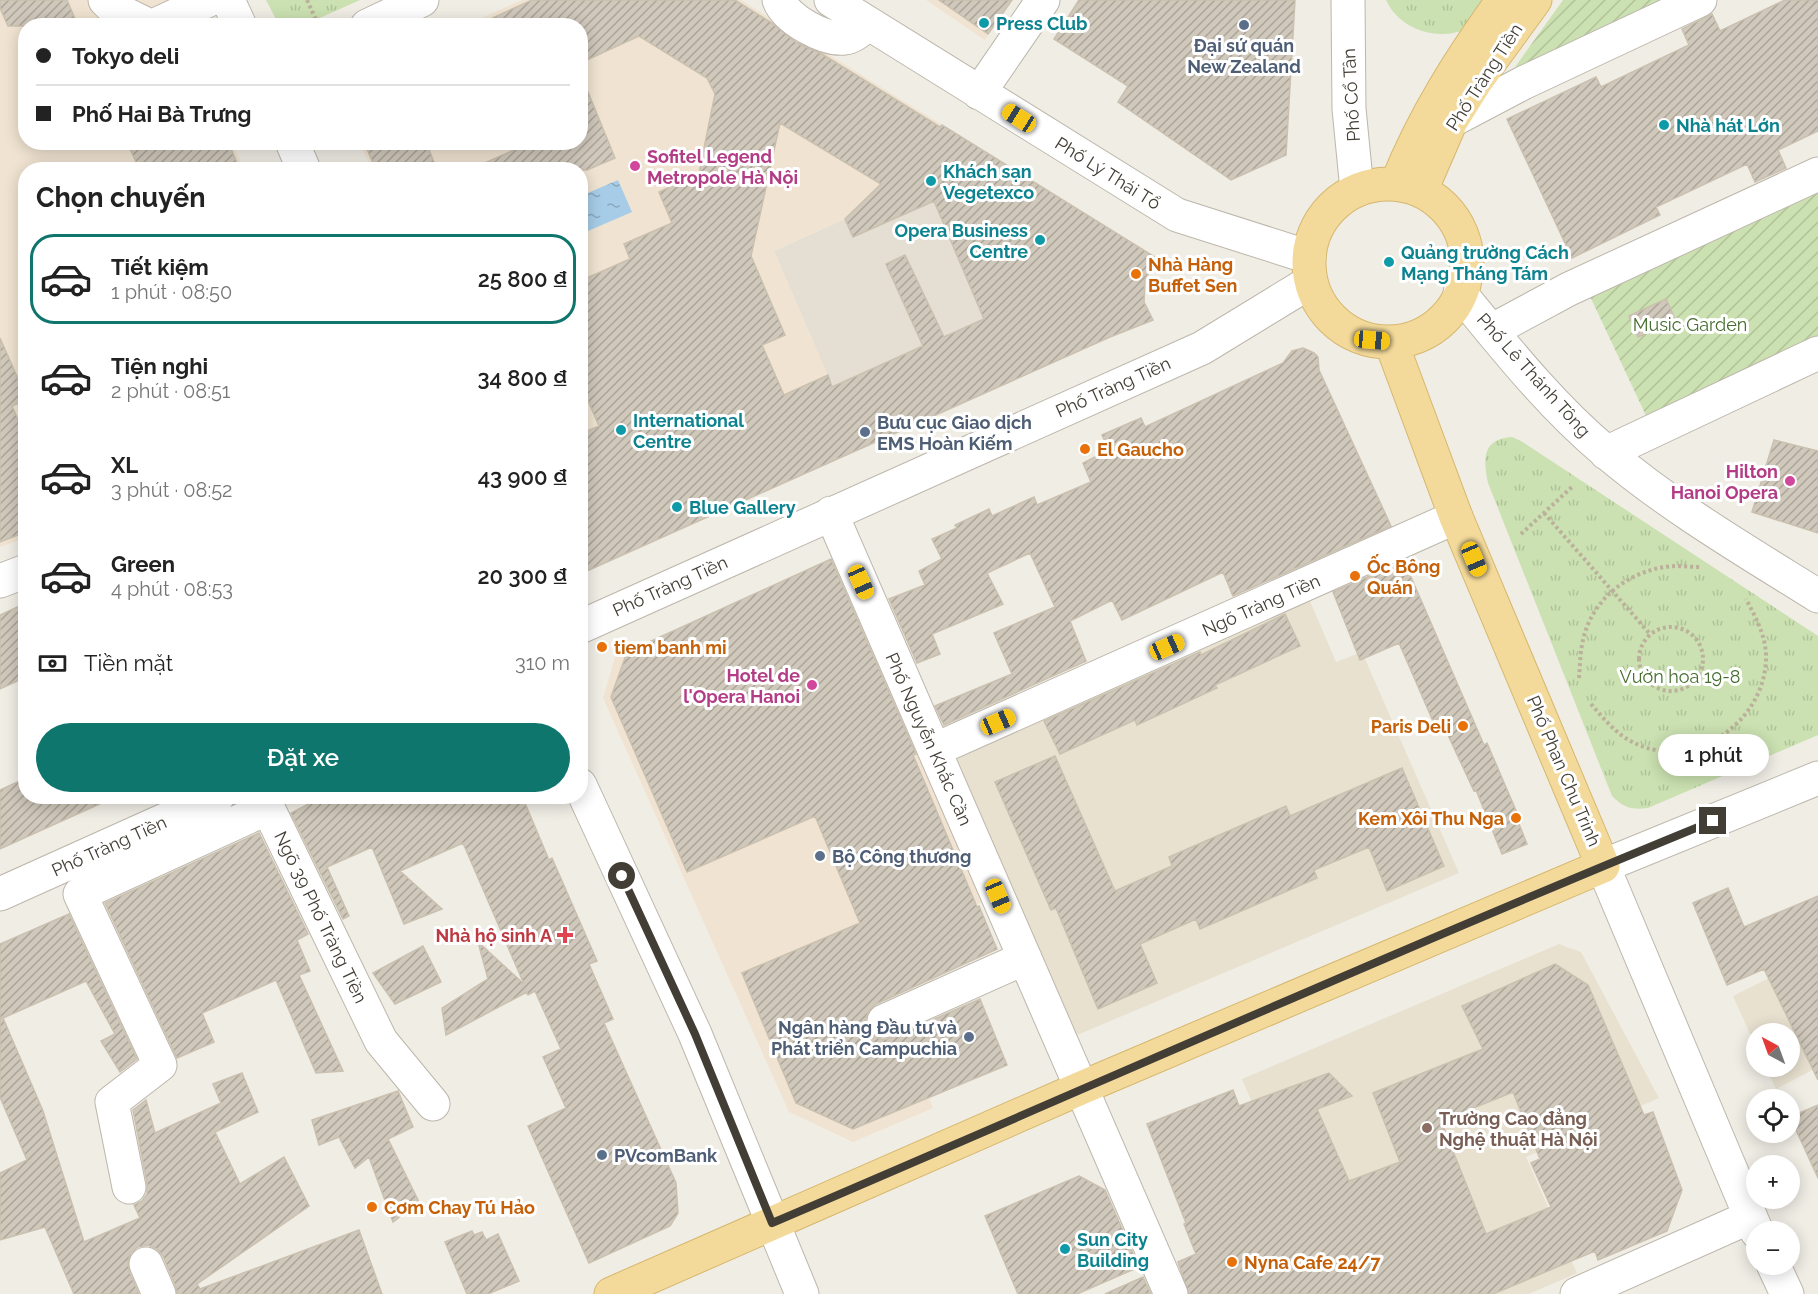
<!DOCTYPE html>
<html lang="vi">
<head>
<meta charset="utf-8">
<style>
	:root { --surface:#fff; --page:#f6f6f6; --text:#222; --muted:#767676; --line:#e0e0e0; --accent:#0f766e }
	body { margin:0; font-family:Raleway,sans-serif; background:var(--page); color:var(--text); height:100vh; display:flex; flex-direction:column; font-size:22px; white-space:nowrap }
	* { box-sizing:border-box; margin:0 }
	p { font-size:20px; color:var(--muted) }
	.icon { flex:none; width:33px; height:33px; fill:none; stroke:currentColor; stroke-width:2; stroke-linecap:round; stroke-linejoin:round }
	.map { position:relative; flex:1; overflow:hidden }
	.details { position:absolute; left:18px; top:162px; width:570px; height:642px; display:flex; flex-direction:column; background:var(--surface); border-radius:24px; box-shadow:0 3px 15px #0003 }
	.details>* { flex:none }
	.top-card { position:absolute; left:18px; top:18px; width:570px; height:132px; border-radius:24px; box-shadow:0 3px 15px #0003; display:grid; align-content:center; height:132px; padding:0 18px; background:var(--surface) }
	.needle { width:39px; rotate:319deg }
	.tools { position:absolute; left:1746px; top:1023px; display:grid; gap:12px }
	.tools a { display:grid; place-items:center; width:54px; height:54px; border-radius:50%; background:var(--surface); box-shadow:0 3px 15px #0003; font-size:30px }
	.end { position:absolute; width:27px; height:27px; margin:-14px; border:8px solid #423d35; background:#fff; box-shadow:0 0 0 3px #fff }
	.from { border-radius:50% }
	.bubble { position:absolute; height:42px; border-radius:21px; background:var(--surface); box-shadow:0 3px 15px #0003; font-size:20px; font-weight:600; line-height:42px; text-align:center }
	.car { position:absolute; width:18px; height:36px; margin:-18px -9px; border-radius:8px; box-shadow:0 0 4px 2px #0007; background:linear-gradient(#f5c518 24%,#345 0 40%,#f5c518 0 76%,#345 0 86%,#f5c518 0) }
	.top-card b { display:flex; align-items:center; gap:21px; height:57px; font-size:22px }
	.top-card b+b { border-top:2px solid var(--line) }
	.top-card i { width:15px; height:15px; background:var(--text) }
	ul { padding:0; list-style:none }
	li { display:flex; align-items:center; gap:18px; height:90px; margin:0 12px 9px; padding:0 6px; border:3px solid transparent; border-radius:24px }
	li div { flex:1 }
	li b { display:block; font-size:22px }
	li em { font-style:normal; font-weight:600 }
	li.active { border-color:var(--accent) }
	li>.icon { width:54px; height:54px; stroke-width:1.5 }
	h2 { padding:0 18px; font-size:27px; line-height:72px }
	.pay { display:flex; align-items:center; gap:15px; height:66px; padding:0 18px; font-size:22px }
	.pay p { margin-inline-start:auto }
	.button { display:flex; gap:12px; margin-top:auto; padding:12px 18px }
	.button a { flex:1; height:69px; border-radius:36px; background:var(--accent); color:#fff; font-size:24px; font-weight:600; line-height:69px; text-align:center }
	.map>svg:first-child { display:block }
	.residential { fill:#e4ded3 }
	.commercial { fill:#f0e3d1 }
	.education { fill:#e8e1d0 }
	.grass { fill:url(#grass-tufts) }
	.garden { fill:url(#garden-furrows) }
	.water { fill:url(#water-ripples) }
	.building { fill:url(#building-hatch); stroke:#cac0af; stroke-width:1.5; fill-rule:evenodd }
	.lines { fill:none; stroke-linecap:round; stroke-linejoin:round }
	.minor-casing { stroke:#bdb7ab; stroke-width:35 }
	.major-casing { stroke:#d6b76d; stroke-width:35 }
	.path { stroke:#bbb09b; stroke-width:4; stroke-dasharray:3 3; stroke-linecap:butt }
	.minor { stroke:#fff; stroke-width:33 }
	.major { stroke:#f3da9b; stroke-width:33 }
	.route { stroke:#423d35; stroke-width:8 }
	.culture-dot { fill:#0f9aa8; stroke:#fff; stroke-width:2 }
	.service-dot { fill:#5c6f8a; stroke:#fff; stroke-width:2 }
	.hotel-dot { fill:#d1479c; stroke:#fff; stroke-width:2 }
	.food-dot { fill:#e8710a; stroke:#fff; stroke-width:2 }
	.health-dot { fill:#e0444e; stroke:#fff; stroke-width:2 }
	.education-dot { fill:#8d6e63; stroke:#fff; stroke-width:2 }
	.labels { text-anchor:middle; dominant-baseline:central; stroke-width:6; stroke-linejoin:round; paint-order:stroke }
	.culture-label { font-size:18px; font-weight:bold; fill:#0d838f; stroke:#fff; text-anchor:start }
	.service-label { font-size:18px; font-weight:bold; fill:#4e5e75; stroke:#fff; text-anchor:start }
	.street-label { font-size:18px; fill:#423d35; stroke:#fff }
	.hotel-label { font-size:18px; font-weight:bold; fill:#b23c85; stroke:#fff; text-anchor:end }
	.food-label { font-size:18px; font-weight:bold; fill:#c56008; stroke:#fff; text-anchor:start }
	.park-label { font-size:18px; fill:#466d2f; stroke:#fff }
	.health-label { font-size:18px; font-weight:bold; fill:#be3a42; stroke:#fff; text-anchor:end }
	.education-label { font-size:18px; font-weight:bold; fill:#785e54; stroke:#fff; text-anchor:start }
</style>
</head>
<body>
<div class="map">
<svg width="1818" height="1294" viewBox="0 0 1818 1294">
	<defs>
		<pattern id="grass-tufts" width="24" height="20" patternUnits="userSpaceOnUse" patternTransform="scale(1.5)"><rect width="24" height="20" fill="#cbe1b1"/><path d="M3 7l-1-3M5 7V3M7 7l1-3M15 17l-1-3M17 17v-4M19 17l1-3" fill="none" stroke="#b0c299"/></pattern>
		<pattern id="garden-furrows" width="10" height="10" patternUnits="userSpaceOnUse" patternTransform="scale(1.5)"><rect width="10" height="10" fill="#cbe1b1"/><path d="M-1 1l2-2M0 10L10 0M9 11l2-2" fill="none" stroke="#b0c299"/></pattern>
		<pattern id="water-ripples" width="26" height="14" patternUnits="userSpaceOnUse" patternTransform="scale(1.5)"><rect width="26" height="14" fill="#a6cce7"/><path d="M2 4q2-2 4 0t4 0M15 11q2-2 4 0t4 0" fill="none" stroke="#89a7bc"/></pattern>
		<pattern id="building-hatch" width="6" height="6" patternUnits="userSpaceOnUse" patternTransform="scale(1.5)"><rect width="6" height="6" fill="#d0c8bb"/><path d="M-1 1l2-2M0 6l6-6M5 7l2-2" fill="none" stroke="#aaa499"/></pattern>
	</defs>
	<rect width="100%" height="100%" fill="#f0ede5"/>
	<path class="residential" d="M947,195L944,225L970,286L988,278L1031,373L860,450L774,251L845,219L854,236Z"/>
	<path class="commercial" d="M0,0H166L178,25L26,26V142L232,143L244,169L26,170L25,538L0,547Z
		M522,0H741L942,125L845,219L774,251L860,450L766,491L680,291L581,334L580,170L372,169L359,143L580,142V26L466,25Z
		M926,0H1012L985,40Z
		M580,382L599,426L581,434H580Z
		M702,618L789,811L921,752L987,900L851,958L881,1029L898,1023L933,1108L853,1142L789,1112L603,698L615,657Z"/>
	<path class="education" d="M1307,594L1336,662L1362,652L1459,873L1075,1036L953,752Z
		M1559,944L1581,952L1659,1098L1526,1157L1577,1273L1529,1294H1331L1242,1079Z
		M1818,954V1067L1776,1089L1766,1067L1790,1066V1034H1756V1047L1733,996Z"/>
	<path class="grass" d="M266,0H360L304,25H279Z
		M1386,0H1499C1492,8 1484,19 1476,24C1446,44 1401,33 1386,0Z
		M1512,437L1521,441L1818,636V735L1648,808C1632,810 1624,808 1612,796L1488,483C1483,459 1482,439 1512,437Z"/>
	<path class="garden" d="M1563,0H1671L1508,77Z
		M1818,184V342L1649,422L1588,292Z"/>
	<path class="water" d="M618,180L632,212L588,231L581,225V196Z"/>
	<path class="building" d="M0,0H67L78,26H8L0,8Z
		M532,0H735L772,23L797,43L822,54L940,127L942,125L1158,259L1145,279L1144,302L1153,320L1110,337L580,574V434L599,426L580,382V281L630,259L624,244L672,223L659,192L699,173L715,94L707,78L639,36L580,63V26H475ZM780,123L881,184L845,219L853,237L934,201L984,319L944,337L905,255L886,264L923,346L832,387L828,375L784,395L762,345L785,335L751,256Z
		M939,0H1012L988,34Z
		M1079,0H1295L1286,155L1231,180L1118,102L1128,86L1054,39Z
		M1785,0H1818V131L1778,150L1786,168L1755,182L1747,164L1656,207L1660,215L1572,258L1507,119L1596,77L1601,87L1689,45L1682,29L1712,14L1720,31Z
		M581,75L615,158L587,170H469L532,142H580Z
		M127,142H163L166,149L183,142H228L240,170H119L136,162Z
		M364,142H426L437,170H376Z
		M1666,299L1676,321L1638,337L1629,316Z
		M0,338L26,397V400L12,406L26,438V532L0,542Z
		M1303,348L1314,353L1318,357L1319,370L1391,526L1233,596L1223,572L1122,620L1112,600L1070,621L1086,661L944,725L935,706L1012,674L994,633L1055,607L1030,553L987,573L1003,604L932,634L940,654L917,663L889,599L925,585L919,571L942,559L932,539L957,528L955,525L989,509L992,516L1034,497L1037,505L1091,482L1083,463L1109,450L1102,435L1141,418L1145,427L1283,363L1292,351Z
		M1774,440L1818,451V533L1752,512Z
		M831,559L916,754L913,755L977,907L979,906L997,949L876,1004L869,1011L865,1020L867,1028L874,1036L883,1040L891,1038L980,999L1007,1065L853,1129L796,1103L742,973L860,923L815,816L687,872L611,697L627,652Z
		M1404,561L1484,745L1487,743L1517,813L1515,814L1527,844L1502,854L1476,790L1474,791L1440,718L1433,721L1399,643L1360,660L1333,592Z
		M26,603V677L0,689V615Z
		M1285,614L1300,646L1215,685L1217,688L1137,725L1135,720L1060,754L1044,721L1200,652L1201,655Z
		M1055,756L1115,891L1172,866L1169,857L1286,806L1290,816L1402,768L1444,866L1387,891L1369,847L1314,870L1317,878L1200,929L1196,919L1140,944L1157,983L1098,1009L1056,908L1051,910L995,782Z
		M26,778V796H117L0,849V790Z
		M324,796H522L549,860L552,858L597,961L589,964L613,1019L604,1023L676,1183L678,1213L670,1226L589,1263L528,1126L566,1108L543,1057L561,1049L535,991L528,995L527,992L446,1035L442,1008L488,979L478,942L524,984L463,843L400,871L442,909L404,924L372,847L327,867L349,916L343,919L291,813Z
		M259,833L308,934L297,940L310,971L299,975L343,1071L316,1073L276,980L202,1013L214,1042L177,1058L105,903Z
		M1728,888L1744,927L1818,896V1080L1764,969L1727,985L1693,903Z
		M69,914L137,1059L120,1072L101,1041L115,1034L86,981L3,1018L43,1111L84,1242L140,1218L134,1205L142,1201L147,1194V1183L133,1110L146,1100L155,1133L221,1103L213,1084L242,1073L258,1112L215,1132L240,1184L284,1157L309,1206L197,1284L200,1289L359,1230L382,1294H177L176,1287L163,1256L157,1249L148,1245L138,1247L131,1253L128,1261L129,1271L139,1294H74L45,1227L0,1240V1173L27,1160L0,1097V944Z
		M423,946L441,982L395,1004L373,973Z
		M1555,964L1588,985L1644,1115L1653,1112L1682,1190L1667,1231L1598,1260L1595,1251L1493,1294H1189L1178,1262L1196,1254L1184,1224L1186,1223L1147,1124L1233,1090L1239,1106L1329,1073L1352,1096L1317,1109L1349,1181L1400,1162L1373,1093L1483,1049L1462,1006ZM1513,1092L1540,1159L1531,1163L1551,1207L1486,1234L1441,1121Z
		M398,1091L413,1127L388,1139L419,1202L393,1222L369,1157L355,1168L339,1137L319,1145L312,1120Z
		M1818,1105V1178L1790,1117Z
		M1079,1176L1105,1190L1139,1267L1077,1294H1018L985,1216Z
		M472,1231L474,1235L482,1232L486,1240L498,1234L519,1281L488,1294H467L445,1242Z
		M1143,1277L1151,1294H1105Z"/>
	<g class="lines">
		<g class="minor-casing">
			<path id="minor" d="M105,0L113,8L150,26
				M228,0L240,26
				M779,0C786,19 825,41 845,38C853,37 862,29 869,24
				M831,0L1177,215L1309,257
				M1348,0L1349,109L1357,190
				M153,26L209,0
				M367,26L422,0
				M979,93L1043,0
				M1451,121L1523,83L1700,0
				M292,142L304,170
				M1460,293C1506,349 1551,406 1606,452C1671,507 1746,551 1818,596
				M1491,331L1569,289L1818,174
				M1606,453L1818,353
				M831,513L1171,1294
				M0,581L26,571
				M580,627L1202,348L1310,282
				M934,750L1456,517
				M580,785L695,1034L802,1294
				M0,894L218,796
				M884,1021L1025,958
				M129,1187L112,1102L160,1065L80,894L268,808L381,1041L433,1104
				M1757,1232L1603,866L1818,778
				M146,1264L159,1294
				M1773,1264L1787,1294
				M1577,1294L1750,1217"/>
		</g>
		<g class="major-casing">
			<path id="major" d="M1397,183C1424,116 1461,58 1503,0
				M1309 263a79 79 0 1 1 158 0a79 79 0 1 1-158 0Z
				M1422,188L1451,121L1476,81L1535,0
				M611,1294L1081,1088L1603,866L1456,517L1391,342"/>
		</g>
		<path class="path" d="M307,0L316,20
			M1544,513L1650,634
			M1521,534L1573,486
			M1639 659a32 32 0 1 1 64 0a32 32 0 1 1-64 0Z
			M1579,678C1580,667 1580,656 1582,645C1589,603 1623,574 1664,567C1676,565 1689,567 1701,567
			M1591,704C1605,720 1618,737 1639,745C1699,770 1768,718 1766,654C1765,634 1755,616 1746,599
			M1717,739L1727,762"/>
		<use href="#minor" class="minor"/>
		<use href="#major" class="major"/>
	</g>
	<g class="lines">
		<path class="route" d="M622,876L695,1034L772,1223C1086,1089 1397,950 1713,821"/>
	</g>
	<g class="culture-dot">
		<circle cx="984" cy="23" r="6"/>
		<circle cx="1664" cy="125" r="6"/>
		<circle cx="931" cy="181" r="6"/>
		<circle cx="1040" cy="240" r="6"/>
		<circle cx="1389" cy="262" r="6"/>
		<circle cx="621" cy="430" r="6"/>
		<circle cx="677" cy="507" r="6"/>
		<circle cx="1065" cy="1249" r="6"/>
	</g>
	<g class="service-dot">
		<circle cx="1244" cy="25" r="6"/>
		<circle cx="865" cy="432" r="6"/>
		<circle cx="820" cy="856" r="6"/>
		<circle cx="969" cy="1037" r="6"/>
		<circle cx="602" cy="1155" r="6"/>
	</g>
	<g class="hotel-dot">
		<circle cx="635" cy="166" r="6"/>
		<circle cx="1790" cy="481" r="6"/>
		<circle cx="812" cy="685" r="6"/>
	</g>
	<g class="food-dot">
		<circle cx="1136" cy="274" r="6"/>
		<circle cx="1085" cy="449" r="6"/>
		<circle cx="1355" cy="576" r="6"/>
		<circle cx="602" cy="647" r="6"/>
		<circle cx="1463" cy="726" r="6"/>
		<circle cx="1516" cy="818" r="6"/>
		<circle cx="372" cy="1207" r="6"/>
		<circle cx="1232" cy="1262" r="6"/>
	</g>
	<path class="health-dot" d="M562 926h6v6h6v6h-6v6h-6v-6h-6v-6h6z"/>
	<circle class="education-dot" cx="1427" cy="1128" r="6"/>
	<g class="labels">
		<g class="culture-label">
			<text x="996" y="23">Press Club</text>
			<text x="1676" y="125">Nhà hát Lớn</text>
			<text x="943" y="171">Khách sạn<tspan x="943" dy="21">Vegetexco</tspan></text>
			<text x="1028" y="230" text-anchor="end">Opera Business<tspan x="1028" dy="21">Centre</tspan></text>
			<text x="1401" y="252">Quảng trường Cách<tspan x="1401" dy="21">Mạng Tháng Tám</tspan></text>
			<text x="633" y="420">International<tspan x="633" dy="21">Centre</tspan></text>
			<text x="689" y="507">Blue Gallery</text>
			<text x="1077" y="1239">Sun City<tspan x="1077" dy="21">Building</tspan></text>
		</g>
		<g class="service-label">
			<text x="1244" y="45" text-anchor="middle">Đại sứ quán<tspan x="1244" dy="21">New Zealand</tspan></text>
			<text x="877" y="422">Bưu cục Giao dịch<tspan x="877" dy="21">EMS Hoàn Kiếm</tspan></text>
			<text x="832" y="856">Bộ Công thương</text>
			<text x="957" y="1027" text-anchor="end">Ngân hàng Đầu tư và<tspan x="957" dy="21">Phát triển Campuchia</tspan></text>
			<text x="614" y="1155">PVcomBank</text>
		</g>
		<g class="street-label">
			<text transform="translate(1484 77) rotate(-57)">Phố Tràng Tiền</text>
			<text transform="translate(1351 95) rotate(-93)">Phố Cổ Tân</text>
			<text transform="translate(1108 173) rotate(32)">Phố Lý Thái Tổ</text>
			<text transform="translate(1534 375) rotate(48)">Phố Lê Thánh Tông</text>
			<text transform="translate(1113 387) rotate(-24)">Phố Tràng Tiền</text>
			<text transform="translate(670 586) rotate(-24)">Phố Tràng Tiền</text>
			<text transform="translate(1261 605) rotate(-24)">Ngõ Tràng Tiền</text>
			<text transform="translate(929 739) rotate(66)">Phố Nguyễn Khắc Cần</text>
			<text transform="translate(1564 771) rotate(67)">Phố Phan Chu Trinh</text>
			<text transform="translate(109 846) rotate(-24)">Phố Tràng Tiền</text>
			<text transform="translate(321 917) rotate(64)">Ngõ 39 Phố Tràng Tiền</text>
		</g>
		<g class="hotel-label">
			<text x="647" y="156" text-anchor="start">Sofitel Legend<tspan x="647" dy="21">Metropole Hà Nội</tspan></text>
			<text x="1778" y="471">Hilton<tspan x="1778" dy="21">Hanoi Opera</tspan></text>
			<text x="800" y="675">Hotel de<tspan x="800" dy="21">l'Opera Hanoi</tspan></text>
		</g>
		<g class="food-label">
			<text x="1148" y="264">Nhà Hàng<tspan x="1148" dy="21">Buffet Sen</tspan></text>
			<text x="1097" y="449">El Gaucho</text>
			<text x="1367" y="566">Ốc Bông<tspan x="1367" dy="21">Quán</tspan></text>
			<text x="614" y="647">tiem banh mi</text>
			<text x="1451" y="726" text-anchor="end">Paris Deli</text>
			<text x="1504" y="818" text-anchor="end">Kem Xôi Thu Nga</text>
			<text x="384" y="1207">Cơm Chay Tú Hảo</text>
			<text x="1244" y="1262">Nyna Cafe 24/7</text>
		</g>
		<g class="park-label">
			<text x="1690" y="324">Music Garden</text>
			<text x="1680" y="676">Vườn hoa 19-8</text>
		</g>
		<g class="health-label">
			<text x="552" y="935">Nhà hộ sinh A</text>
		</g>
		<g class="education-label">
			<text x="1439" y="1118">Trường Cao đẳng<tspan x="1439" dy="21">Nghệ thuật Hà Nội</tspan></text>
		</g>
	</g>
</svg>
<div class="tools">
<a><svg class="needle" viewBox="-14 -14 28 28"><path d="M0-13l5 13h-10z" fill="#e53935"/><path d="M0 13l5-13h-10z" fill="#767676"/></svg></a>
<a><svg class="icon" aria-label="locate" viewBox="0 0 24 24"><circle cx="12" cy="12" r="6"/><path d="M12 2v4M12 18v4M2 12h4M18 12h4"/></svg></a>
<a>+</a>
<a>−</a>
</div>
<i class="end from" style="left:622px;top:876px"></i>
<i class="end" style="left:1713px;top:821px"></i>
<div class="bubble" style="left:1658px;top:734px;width:111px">1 phút</div>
<i class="car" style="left:1019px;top:118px;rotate:302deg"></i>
<i class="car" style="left:1372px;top:340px;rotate:95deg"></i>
<i class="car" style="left:1474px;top:559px;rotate:157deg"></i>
<i class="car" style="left:861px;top:582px;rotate:156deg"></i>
<i class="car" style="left:1167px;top:647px;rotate:66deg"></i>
<i class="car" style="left:998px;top:722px;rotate:66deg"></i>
<i class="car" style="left:998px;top:896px;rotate:157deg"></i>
<div class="top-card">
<b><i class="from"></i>Tokyo deli</b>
<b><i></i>Phố Hai Bà Trưng</b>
</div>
<section class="details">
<h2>Chọn chuyến</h2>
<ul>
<li class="active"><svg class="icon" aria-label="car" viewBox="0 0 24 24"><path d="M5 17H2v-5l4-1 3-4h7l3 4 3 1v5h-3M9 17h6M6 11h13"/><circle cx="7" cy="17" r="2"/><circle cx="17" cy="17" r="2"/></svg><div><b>Tiết kiệm</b><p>1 phút · 08:50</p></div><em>25 800 ₫</em></li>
<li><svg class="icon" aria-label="car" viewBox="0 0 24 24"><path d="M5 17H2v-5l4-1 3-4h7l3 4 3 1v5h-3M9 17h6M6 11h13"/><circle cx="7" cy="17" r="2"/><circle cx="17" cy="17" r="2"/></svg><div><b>Tiện nghi</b><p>2 phút · 08:51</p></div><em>34 800 ₫</em></li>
<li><svg class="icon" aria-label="car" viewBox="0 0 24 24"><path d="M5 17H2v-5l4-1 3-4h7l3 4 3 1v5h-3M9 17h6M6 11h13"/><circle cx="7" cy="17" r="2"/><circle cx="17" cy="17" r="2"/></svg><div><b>XL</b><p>3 phút · 08:52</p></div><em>43 900 ₫</em></li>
<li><svg class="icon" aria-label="car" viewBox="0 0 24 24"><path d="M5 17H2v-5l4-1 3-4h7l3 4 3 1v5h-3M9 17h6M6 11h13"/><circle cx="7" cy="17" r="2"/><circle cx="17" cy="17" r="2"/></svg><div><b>Green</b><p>4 phút · 08:53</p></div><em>20 300 ₫</em></li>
</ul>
<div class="pay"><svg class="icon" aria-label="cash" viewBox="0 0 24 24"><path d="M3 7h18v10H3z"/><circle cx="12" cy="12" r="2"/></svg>Tiền mặt<p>310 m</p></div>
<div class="button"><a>Đặt xe</a></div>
</section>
</div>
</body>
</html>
